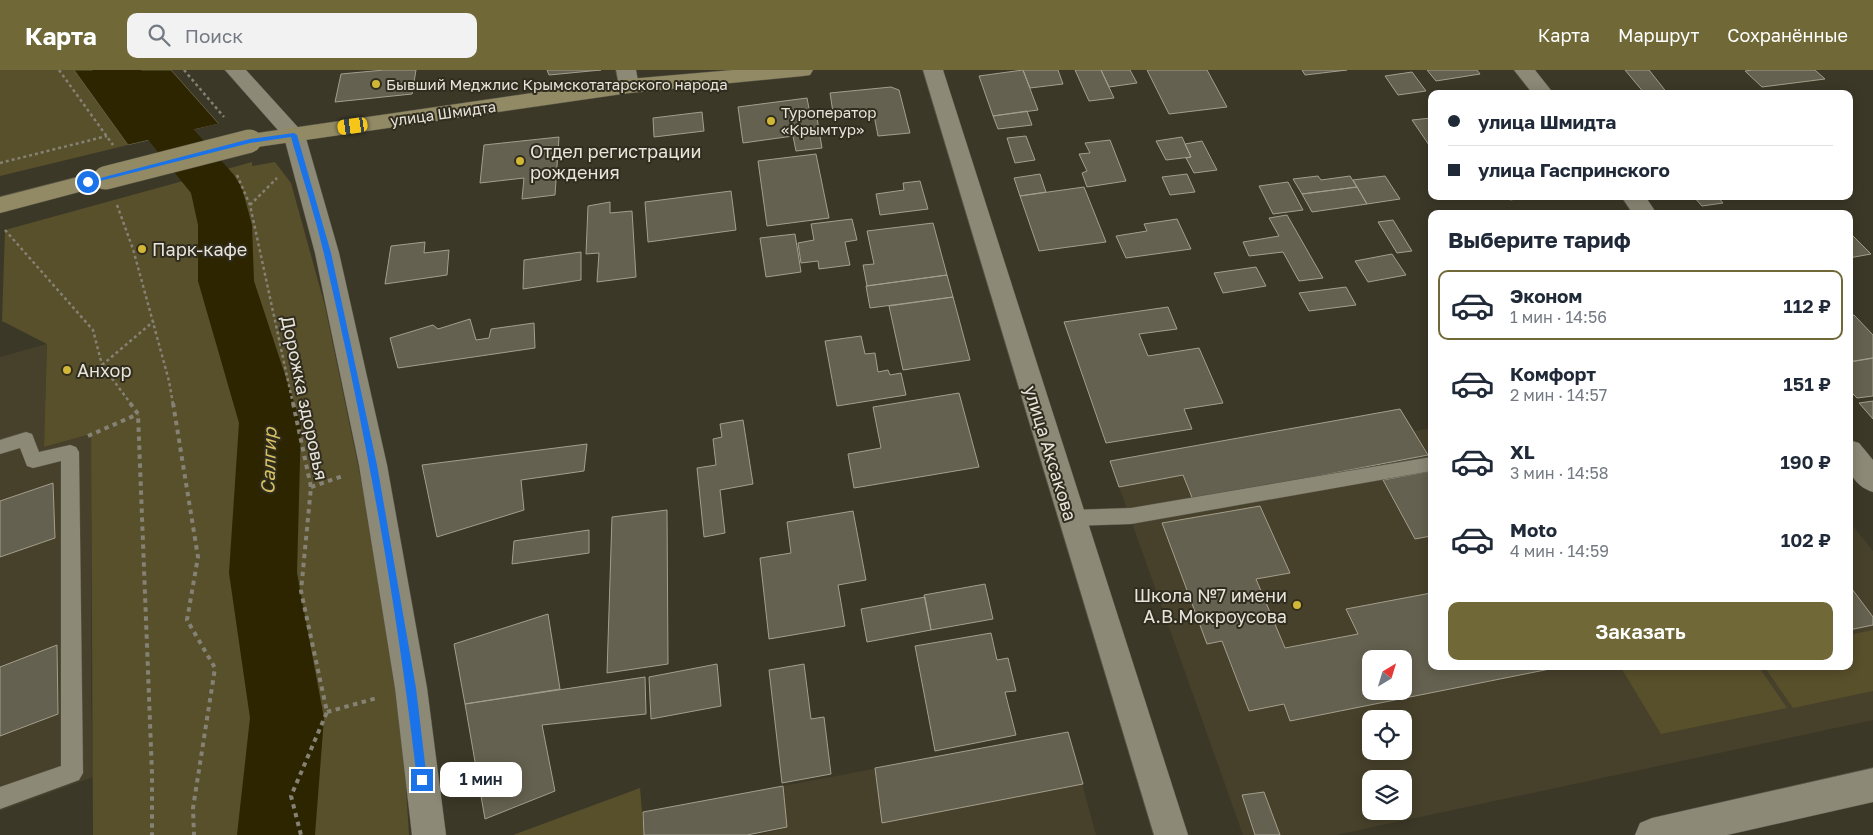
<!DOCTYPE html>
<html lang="ru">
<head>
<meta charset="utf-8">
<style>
	:root { --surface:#fff; --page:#f2f2f3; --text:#1f2937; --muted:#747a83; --line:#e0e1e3; --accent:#706937 }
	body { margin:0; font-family:"Golos Text",sans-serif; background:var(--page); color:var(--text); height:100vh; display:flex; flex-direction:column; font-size:19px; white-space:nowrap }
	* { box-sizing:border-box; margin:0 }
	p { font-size:16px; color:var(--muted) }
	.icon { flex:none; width:28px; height:28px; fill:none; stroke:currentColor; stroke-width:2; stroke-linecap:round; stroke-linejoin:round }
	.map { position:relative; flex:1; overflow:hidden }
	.drawer { position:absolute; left:1428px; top:140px; width:425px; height:460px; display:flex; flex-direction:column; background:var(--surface); border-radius:10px; box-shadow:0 2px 12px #0003 }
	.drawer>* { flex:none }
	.banner { position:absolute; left:1428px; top:20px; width:425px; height:110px; border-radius:10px; box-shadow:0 2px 12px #0003; display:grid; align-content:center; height:110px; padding:0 20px; background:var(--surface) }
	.needle { width:32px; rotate:38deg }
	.controls { position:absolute; left:1362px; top:580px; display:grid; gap:10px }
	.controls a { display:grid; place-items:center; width:50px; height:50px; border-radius:10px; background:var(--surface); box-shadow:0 2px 12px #0003; font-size:25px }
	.end { position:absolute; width:22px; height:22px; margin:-11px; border:6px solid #1a73e8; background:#fff; box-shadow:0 0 0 2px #fff }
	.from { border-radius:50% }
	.bubble { position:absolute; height:35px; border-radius:10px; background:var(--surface); box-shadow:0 2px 12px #0003; font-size:16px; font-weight:600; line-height:35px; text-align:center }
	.car { position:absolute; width:15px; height:30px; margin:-15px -8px; border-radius:6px; box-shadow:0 0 4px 1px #0007; background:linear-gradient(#f5c518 24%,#345 0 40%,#f5c518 0 76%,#345 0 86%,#f5c518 0) }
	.banner b { display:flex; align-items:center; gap:18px; height:48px; font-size:19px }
	.banner b+b { border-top:1px solid var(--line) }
	.banner i { width:12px; height:12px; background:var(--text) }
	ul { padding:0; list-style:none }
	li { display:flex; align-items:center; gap:15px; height:70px; margin:0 10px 8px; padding:0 10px; border:2px solid transparent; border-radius:10px }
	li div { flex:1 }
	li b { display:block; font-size:19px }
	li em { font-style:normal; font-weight:600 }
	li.on { border-color:var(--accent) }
	li>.icon { width:45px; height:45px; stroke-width:1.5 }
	h2 { padding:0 20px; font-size:22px; line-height:60px }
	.button { display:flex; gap:10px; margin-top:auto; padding:10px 20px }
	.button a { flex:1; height:58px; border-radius:10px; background:var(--accent); color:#fff; font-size:20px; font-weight:600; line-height:58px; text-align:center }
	header { display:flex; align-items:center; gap:30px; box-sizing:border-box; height:70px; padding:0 25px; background:var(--accent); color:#fff }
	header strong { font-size:24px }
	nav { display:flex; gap:28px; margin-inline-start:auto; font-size:18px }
	.search { width:350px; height:45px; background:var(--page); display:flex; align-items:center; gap:12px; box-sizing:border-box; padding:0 18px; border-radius:10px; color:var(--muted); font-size:19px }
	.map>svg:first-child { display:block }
	.built { fill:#47412b; fill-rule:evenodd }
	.green { fill:#584f2b }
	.water { fill:#2d2500; stroke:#655e42 }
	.pier { fill:#3b3828 }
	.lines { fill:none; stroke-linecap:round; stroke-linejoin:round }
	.river { fill:#2d2500; fill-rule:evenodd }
	.building { fill:#656150; stroke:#a39f8c; fill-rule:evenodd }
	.lane-casing { stroke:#595649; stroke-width:1 }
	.street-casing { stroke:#595649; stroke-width:1 }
	.secondary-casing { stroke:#595649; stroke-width:1 }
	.path-far1 { stroke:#858275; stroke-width:2.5; stroke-dasharray:3 3; stroke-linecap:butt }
	.path { stroke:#858275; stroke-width:4; stroke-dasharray:4.5 4.5; stroke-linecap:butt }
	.lane { fill:#8d8977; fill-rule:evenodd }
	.street { fill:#8d8977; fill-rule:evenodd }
	.secondary { fill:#928a64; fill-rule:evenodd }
	.secondary-bridge-casing { stroke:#595649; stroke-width:24; stroke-linecap:butt }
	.secondary-bridge { stroke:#928a64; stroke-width:23 }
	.route { fill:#1a73e8 }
	.poi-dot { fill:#d2b736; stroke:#312d1e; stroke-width:2 }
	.labels { text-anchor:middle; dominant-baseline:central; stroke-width:4; stroke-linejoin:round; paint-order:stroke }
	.far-poi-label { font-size:15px; fill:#e7e4db; stroke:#312d1e; text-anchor:start }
	.far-street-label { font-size:15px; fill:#e7e4db; stroke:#312d1e }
	.poi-label { font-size:18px; fill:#e7e4db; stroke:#312d1e; text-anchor:start }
	.street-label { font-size:18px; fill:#e7e4db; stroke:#312d1e }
	.water-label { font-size:19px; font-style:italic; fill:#d6c060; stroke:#312d1e }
</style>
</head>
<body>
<header>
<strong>Карта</strong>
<div class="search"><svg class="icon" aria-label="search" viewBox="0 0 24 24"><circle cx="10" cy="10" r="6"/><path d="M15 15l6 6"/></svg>Поиск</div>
<nav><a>Карта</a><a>Маршрут</a><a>Сохранённые</a></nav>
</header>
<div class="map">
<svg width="1873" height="765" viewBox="0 0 1873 765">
	<rect width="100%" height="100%" fill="#3b3828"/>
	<path class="built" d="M47,274L44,377L91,364V627L93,707L0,741V287Z
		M1400,339L1415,361L1431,358V596H1849V451L1873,481V650L1336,765H1243L1110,391ZM1371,589H1404V621H1371ZM1371,649H1404V681H1371ZM1371,709H1404V741H1371Z
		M1068,662L1096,765H761L787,757L783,716Z"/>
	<path class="green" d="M0,0H74L128,75L0,106Z
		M252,92V96L275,92L291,113L325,236L358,395L399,603L409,765H93L91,364L44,377L47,274L2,251L5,160Z
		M1873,560V621L1793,638L1764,596H1849V565Z
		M1620,596H1758L1787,638L1661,664Z
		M640,718L644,765H513Z"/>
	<path class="water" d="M74,0H171L219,54L128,75Z"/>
	<path class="pier" d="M221,53L219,56L129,78L126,76Z"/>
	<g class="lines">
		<path class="river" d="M92,0H141L234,105L242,118L252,155L254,211L301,353L297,503L324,648L315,765H237L250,648L229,503L239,353L198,211V155L191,123Z"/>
	</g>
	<path class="building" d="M384,0H416L412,24L335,32L341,4Z
		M547,0H601L549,5Z
		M1023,0H1058L1063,14L1030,18Z
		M1023,0L1038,40L993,46L979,6Z
		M1075,0H1101L1114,28L1089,31Z
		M1101,0H1130L1137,13L1109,17Z
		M1147,0H1207L1227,37L1169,44Z
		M1302,0H1347L1305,5Z
		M1427,0H1477L1480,4L1436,11Z
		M1625,0H1649L1668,24H1645Z
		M1752,0H1815L1825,9L1762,17L1745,1Z
		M1412,2L1426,21L1398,25L1385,6Z
		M891,17L899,20L910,63L878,66L874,45L834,49L830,23Z
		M807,28L811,49L817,48L822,78L796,81L793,66L743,73L738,37Z
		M1027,41L1032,55L998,59L993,46Z
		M702,42L704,61L654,67L653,48Z
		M1431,48V78L1412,50Z
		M1026,66L1035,90L1015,93L1007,68Z
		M559,67L555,125L522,129L524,108L480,113L484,75Z
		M1182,67L1191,87L1166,90L1156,71Z
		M1110,70L1126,111L1087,117L1082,103L1087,101L1079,84L1090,83L1085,73Z
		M1202,71L1217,100L1194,103L1186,88L1191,87L1185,74Z
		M816,84L829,148L767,156L758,91Z
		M1040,104L1046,122L1020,126L1014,108Z
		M1187,104L1195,122L1170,125L1162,107Z
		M1318,106L1321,110L1350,106L1357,117L1302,124L1293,109Z
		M1385,106L1400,129L1367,134L1353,110Z
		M920,111L928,139L880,145L876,124L904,120L903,113Z
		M1288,112L1303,140L1273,144L1259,116Z
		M1084,117L1106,172L1039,181L1020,126Z
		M1357,117L1367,134L1312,142L1302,124Z
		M731,121L736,160L648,172L645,132Z
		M1507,126H1537L1510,130Z
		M1693,126H1717L1723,133L1702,136Z
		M610,132V143L632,141L636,207L597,212L599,183L586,184L588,136Z
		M1287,145L1323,208L1299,211L1283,182L1249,186L1243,172L1279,166L1269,148Z
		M852,149L857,170L845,172L850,195L819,199L818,191L801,193L798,173L814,170L811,154Z
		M1177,149L1191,179L1126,188L1116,166L1147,161L1144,154Z
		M1393,150L1412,181L1397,183L1378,152Z
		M933,153L947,205L867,216L863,195L874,194L867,161Z
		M795,164L801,202L766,207L760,168Z
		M1851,164L1871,184L1849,188V165Z
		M425,172L424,183L449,180L447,205L385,214L391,176Z
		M581,182V210L523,219L524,190Z
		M1392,184L1406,205L1368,212L1355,191Z
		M1256,197L1266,216L1223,223L1214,203Z
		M947,205L953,227L870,238L866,216Z
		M1346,217L1356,235L1309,241L1299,223Z
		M953,227L970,290L903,300L889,236Z
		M1168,237L1177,259L1139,264L1148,286L1199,278L1223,333L1184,339L1192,359L1106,373L1064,252Z
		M1854,245L1873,265V288L1849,292V246Z
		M470,249L476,270L489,268L491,259L534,253L535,278L398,298L390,268L433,255L438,259Z
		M861,266L865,284L875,283L878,302L888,300L890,305L901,303L906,325L837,336L825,271Z
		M1873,288V326L1857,328L1849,320V292Z
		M959,323L979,397L854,418L848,384L881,378L873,337Z
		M1873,331V349L1859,333Z
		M1400,339L1428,385L1193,430L1183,405L1119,417L1110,391Z
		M743,350L753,414L720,420L725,463L704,467L697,398L716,395L713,369L722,367L720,354Z
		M587,374L584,401L521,410L524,440L437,467L422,395Z
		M1431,401V466L1415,469L1383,410Z
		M53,413L55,468L0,487V431Z
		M1260,436L1290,503L1256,509L1285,578L1358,564L1346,539L1431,523V596H1565L1290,651L1284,634L1249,641L1222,571L1207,574L1162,453ZM1371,589H1404V621H1371Z
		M667,440L668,594L607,603L612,447Z
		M853,441L866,510L838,515L845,556L769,569L760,488L791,483L787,452Z
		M589,460V483L512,494L514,471Z
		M985,514L993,549L931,560L924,525Z
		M1849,515L1873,547V555L1849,560Z
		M925,527L931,560L867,572L861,539Z
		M548,544L560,619L465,634L454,574Z
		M991,563L997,590L1008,588L1016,621L1005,622L1016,665L935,681L915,576Z
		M57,575L58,644L0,666V597Z
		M717,594L721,636L651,649L649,607Z
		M804,594L811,649L824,647L831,704L782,713L769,600Z
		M645,607L646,644L542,655L555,721L485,749L465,634Z
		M1068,662L1083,714L882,753L875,698Z
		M783,716L787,757L747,765H644L643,742Z
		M1264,722L1280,765H1255L1242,725Z"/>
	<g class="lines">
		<g class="lane-casing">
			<path id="lane" d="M26,362L32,364L39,382L70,375L76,377L79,382L83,703L79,710L0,739V717L61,696V391L33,398L27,396L20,378L0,384V370Z
				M1431,387V401L1131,454L1071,456L1065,454L1062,448L1065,442L1071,440L1131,438Z"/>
		</g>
		<g class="street-casing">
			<path id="street" d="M225,0H246L305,65L339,183L387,395L427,618L446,765H412L395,618L359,395L315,183L284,67Z
				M616,0H636L639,16L636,21L629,23L622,21L619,16Z
				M923,0H943L1188,765H1154Z
				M1514,0H1535L1554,24H1533Z
				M1621,126H1645L1657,144H1633Z
				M1849,370L1859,373L1873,390V422C1847,413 1847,393 1849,370Z
				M1873,698V732L1727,765H1635L1640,753L1652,748Z"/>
		</g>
		<g class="secondary-casing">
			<path id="secondary" d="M733,0H813L810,5L803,6L629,23L250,78L242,76L239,71L242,66L250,64L629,9Z
				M105,100L113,103L116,108L113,113L0,143V127Z"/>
		</g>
		<path class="path-far1" d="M59,0L113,75
			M184,0L224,47
			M0,93L107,66
			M237,105L250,135L293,334
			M117,135L133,179L169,311L173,334
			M250,135L277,108
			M5,160L93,260L102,295L131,334
			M102,295L154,251"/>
		<path class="path" d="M130,333L138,344L152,704V765
			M173,333L198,487L187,550L215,598L193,738L194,765
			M293,333L311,417L301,521L327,642L291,726L301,765
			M88,366L138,344
			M311,417L343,406
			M327,642L377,628"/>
		<use href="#lane" class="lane"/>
		<use href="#street" class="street"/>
		<use href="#secondary" class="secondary"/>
		<g class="secondary-bridge-casing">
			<path id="secondary-bridge" d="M105,108L250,71"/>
		</g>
		<use href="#secondary-bridge" class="secondary-bridge"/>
	</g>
	<path class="route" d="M294,63L297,65L331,183L377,395L416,618L427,710L422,715L417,710C397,533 365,357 324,184C315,145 302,106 291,67L250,73L88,114L85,112L250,69Z"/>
	<g class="poi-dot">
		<circle cx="376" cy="14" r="5"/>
		<circle cx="771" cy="51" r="5"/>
		<circle cx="520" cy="91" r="5"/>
		<circle cx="142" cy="179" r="5"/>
		<circle cx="67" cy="300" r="5"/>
		<circle cx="1297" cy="535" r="5"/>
	</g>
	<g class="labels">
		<g class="far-poi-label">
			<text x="386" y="14">Бывший Меджлис Крымскотатарского народа</text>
			<text x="781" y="42">Туроператор<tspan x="781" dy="17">«Крымтур»</tspan></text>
		</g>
		<g class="far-street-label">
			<text transform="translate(443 43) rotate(-8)">улица Шмидта</text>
		</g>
		<g class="poi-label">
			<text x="530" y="81">Отдел регистрации<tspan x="530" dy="21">рождения</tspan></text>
			<text x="152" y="179">Парк-кафе</text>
			<text x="77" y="300">Анхор</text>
			<text x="1287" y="525" text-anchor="end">Школа №7 имени<tspan x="1287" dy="21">А.В.Мокроусова</tspan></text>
		</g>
		<g class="street-label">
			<text transform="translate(305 328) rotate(78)">Дорожка здоровья</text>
			<text transform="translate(1051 383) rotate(73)">улица Аксакова</text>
		</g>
		<g class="water-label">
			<text transform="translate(268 391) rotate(-88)">Салгир</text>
		</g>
	</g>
</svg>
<div class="controls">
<a><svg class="needle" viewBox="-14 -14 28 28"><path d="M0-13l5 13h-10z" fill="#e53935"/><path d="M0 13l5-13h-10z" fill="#747a83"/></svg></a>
<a><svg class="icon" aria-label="locate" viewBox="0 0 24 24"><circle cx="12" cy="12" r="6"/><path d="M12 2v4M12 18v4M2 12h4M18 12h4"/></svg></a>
<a><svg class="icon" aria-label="layers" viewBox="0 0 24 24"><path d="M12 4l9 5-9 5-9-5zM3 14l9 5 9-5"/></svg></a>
</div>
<i class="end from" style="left:88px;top:112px"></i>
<i class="end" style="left:422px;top:710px"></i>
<div class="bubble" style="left:440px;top:692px;width:82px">1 мин</div>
<i class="car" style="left:353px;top:56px;rotate:262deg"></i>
<div class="banner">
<b><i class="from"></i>улица Шмидта</b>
<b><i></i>улица Гаспринского</b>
</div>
<section class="drawer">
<h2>Выберите тариф</h2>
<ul>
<li class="on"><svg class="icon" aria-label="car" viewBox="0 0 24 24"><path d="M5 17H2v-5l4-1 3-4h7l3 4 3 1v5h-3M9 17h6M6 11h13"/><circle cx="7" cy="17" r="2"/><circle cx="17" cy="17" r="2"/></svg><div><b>Эконом</b><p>1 мин · 14:56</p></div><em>112 ₽</em></li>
<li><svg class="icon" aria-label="car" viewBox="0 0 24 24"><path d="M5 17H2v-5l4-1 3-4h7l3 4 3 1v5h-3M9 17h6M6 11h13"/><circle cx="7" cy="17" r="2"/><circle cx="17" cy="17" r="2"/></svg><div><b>Комфорт</b><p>2 мин · 14:57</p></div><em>151 ₽</em></li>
<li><svg class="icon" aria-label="car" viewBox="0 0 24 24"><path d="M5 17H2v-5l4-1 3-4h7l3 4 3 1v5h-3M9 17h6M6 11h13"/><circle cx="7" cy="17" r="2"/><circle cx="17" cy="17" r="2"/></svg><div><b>XL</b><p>3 мин · 14:58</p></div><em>190 ₽</em></li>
<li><svg class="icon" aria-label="car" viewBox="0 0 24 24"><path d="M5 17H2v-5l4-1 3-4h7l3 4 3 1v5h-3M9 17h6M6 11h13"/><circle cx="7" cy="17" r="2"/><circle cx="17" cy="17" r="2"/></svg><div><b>Moto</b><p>4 мин · 14:59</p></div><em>102 ₽</em></li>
</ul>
<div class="button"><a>Заказать</a></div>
</section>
</div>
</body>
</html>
